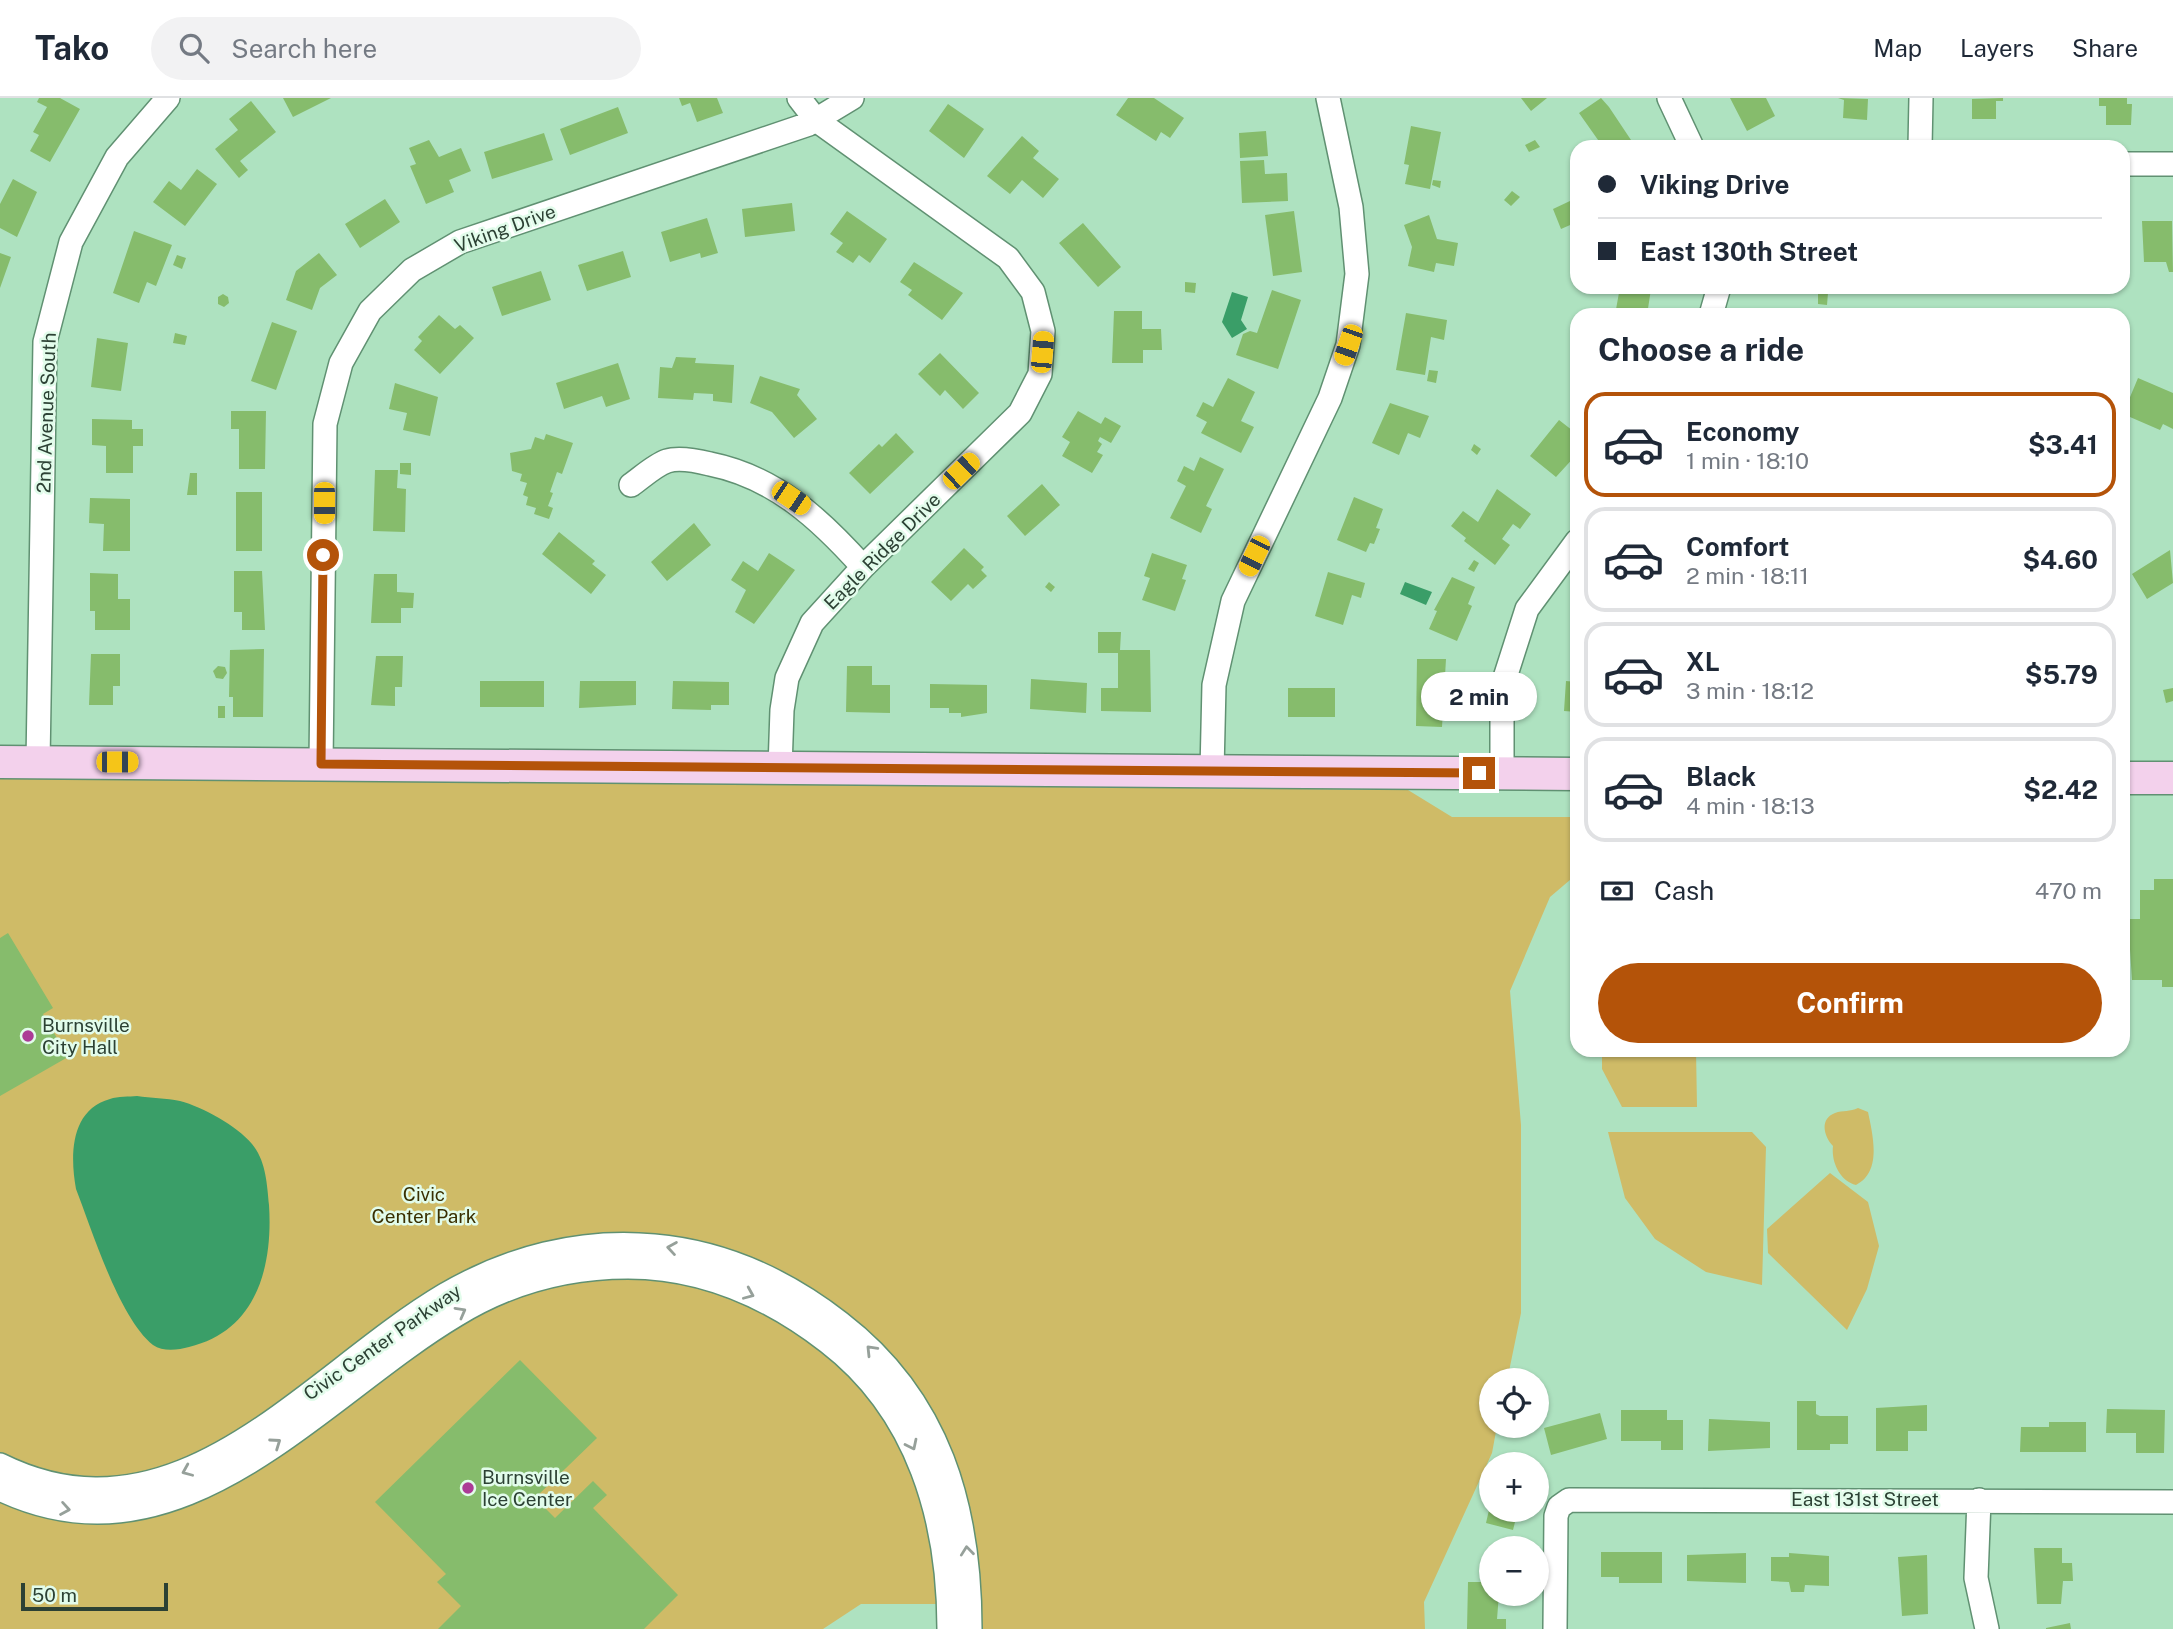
<!DOCTYPE html>
<html lang="en">
<head>
<meta charset="utf-8">
<style>
	:root { --surface:#fff; --page:#f2f2f3; --text:#1f2937; --muted:#747a83; --line:#e0e1e3; --accent:#b45309 }
	body { margin:0; font-family:"Public Sans",sans-serif; background:var(--page); color:var(--text); height:100vh; display:flex; flex-direction:column; font-size:26px; white-space:nowrap }
	* { box-sizing:border-box; margin:0 }
	p { font-size:23px; color:var(--muted) }
	.icon { flex:none; width:38px; height:38px; fill:none; stroke:currentColor; stroke-width:2; stroke-linecap:round; stroke-linejoin:round }
	.map { position:relative; flex:1; overflow:hidden }
	.details { position:absolute; left:1570px; top:210px; width:560px; height:749px; display:flex; flex-direction:column; background:var(--surface); border-radius:21px; box-shadow:0 2px 5px #0004 }
	.details>* { flex:none }
	.banner { position:absolute; left:1570px; top:42px; width:560px; height:154px; border-radius:21px; box-shadow:0 2px 5px #0004; display:grid; align-content:center; height:154px; padding:0 28px; background:var(--surface) }
	.buttons { position:absolute; left:1479px; top:1270px; display:grid; gap:14px }
	.buttons a { display:grid; place-items:center; width:70px; height:70px; border-radius:50%; background:var(--surface); box-shadow:0 2px 5px #0004; font-size:35px }
	.scale { position:absolute; left:21px; bottom:18px; width:147px; box-sizing:border-box; padding-left:7px; border:4px solid #2c4134; border-top:0; font-size:19px; line-height:24px; white-space:nowrap; color:#2c4134; -webkit-text-stroke:5px #e2fceb; paint-order:stroke }
	.end { position:absolute; width:32px; height:32px; margin:-16px; border:9px solid #b45309; background:#fff; box-shadow:0 0 0 4px #fff }
	.from { border-radius:50% }
	.bubble { position:absolute; height:49px; border-radius:24px; background:var(--surface); box-shadow:0 2px 5px #0004; font-size:23px; font-weight:700; line-height:49px; text-align:center }
	.car { position:absolute; width:21px; height:42px; margin:-21px -10px; border-radius:9px; box-shadow:0 0 5px 2px #0007; background:linear-gradient(#f5c518 24%,#345 0 40%,#f5c518 0 76%,#345 0 86%,#f5c518 0) }
	.banner b { display:flex; align-items:center; gap:24px; height:66px; font-size:26px }
	.banner b+b { border-top:2px solid var(--line) }
	.banner i { width:18px; height:18px; background:var(--text) }
	ul { padding:0; list-style:none }
	li { display:flex; align-items:center; gap:21px; height:105px; margin:0 14px 10px; padding:0 14px; border:4px solid var(--line); border-radius:21px }
	li div { flex:1 }
	li b { display:block; font-size:26px }
	li em { font-style:normal; font-weight:700 }
	li.selected { border-color:var(--accent) }
	li>.icon { width:63px; height:63px; stroke-width:1.5 }
	h2 { padding:0 28px; font-size:32px; line-height:84px }
	.pay { display:flex; align-items:center; gap:18px; height:77px; padding:0 28px; font-size:26px }
	.pay p { margin-inline-start:auto }
	.cta { display:flex; gap:14px; margin-top:auto; padding:14px 28px }
	.cta a { flex:1; height:80px; border-radius:42px; background:var(--accent); color:#fff; font-size:28px; font-weight:700; line-height:80px; text-align:center }
	header { display:flex; align-items:center; gap:42px; box-sizing:border-box; height:98px; padding:0 35px; background:var(--surface); border-bottom:2px solid var(--line) }
	header strong { font-size:33px }
	nav { display:flex; gap:38px; margin-inline-start:auto; font-size:24px }
	.search { width:490px; height:63px; background:var(--page); display:flex; align-items:center; gap:18px; box-sizing:border-box; padding:0 24px; border-radius:38px; color:var(--muted); font-size:26px }
	.map>svg:first-child { display:block }
	.green { fill:#cfbb67 }
	.water { fill:#3a9e68 }
	.building { fill:#86bc6c }
	.lines { fill:none; stroke-linecap:round; stroke-linejoin:round }
	.street-casing { stroke:#609172; stroke-width:26 }
	.secondary-casing { stroke:#609172; stroke-width:35 }
	.street { stroke:#fff; stroke-width:23 }
	.secondary { stroke:#f3d1ec; stroke-width:32 }
	.oneway { stroke:#96a09a }
	.route { stroke:#b45309; stroke-width:9 }
	.poi-dot { fill:#ac3b96; stroke:#e2fceb; stroke-width:2.5 }
	.labels { text-anchor:middle; dominant-baseline:central; stroke-width:5; stroke-linejoin:round; paint-order:stroke }
	.street-label { font-size:19px; fill:#2c4134; stroke:#e2fceb }
	.poi-label { font-size:19px; fill:#2c4134; stroke:#e2fceb; text-anchor:start }
	.park-label { font-size:19px; fill:#392f01; stroke:#e2fceb }
</style>
</head>
<body>
<header>
<strong>Tako</strong>
<div class="search"><svg class="icon" aria-label="search" viewBox="0 0 24 24"><circle cx="10" cy="10" r="6"/><path d="M15 15l6 6"/></svg>Search here</div>
<nav><a>Map</a><a>Layers</a><a>Share</a></nav>
</header>
<div class="map">
<svg width="2173" height="1531" viewBox="0 0 2173 1531">
	<rect width="100%" height="100%" fill="#aee2c0"/>
	<path class="green" d="M0,679L1408,692L1452,719H1577V776L1550,799L1510,893L1521,1027V1215L1507,1283H1491V1328H1497L1492,1355L1424,1504L1425,1531H982L981,1506H861L823,1531H0Z
		M1602,952H1696L1697,1009H1622L1602,971Z
		M1858,1010L1868,1014C1873,1038 1882,1074 1856,1087C1840,1083 1831,1064 1833,1048C1824,1039 1819,1021 1835,1015C1843,1012 1850,1014 1858,1010Z
		M1608,1034H1752L1766,1049L1762,1187L1706,1174L1655,1141L1625,1100Z
		M1830,1075L1868,1104L1879,1148L1867,1191L1847,1232L1768,1155L1767,1131Z"/>
	<path class="water" d="M1232,194L1248,199L1241,222L1247,231L1232,240L1222,224Z
		M1405,484L1432,494L1426,507L1400,496Z
		M137,998C151,1000 166,1000 180,1003C203,1009 237,1028 252,1046C266,1063 267,1086 269,1107C273,1168 257,1233 189,1249C178,1252 163,1254 153,1247C119,1220 92,1132 76,1091C70,1058 70,1012 110,1001C118,998 129,999 137,998Z"/>
	<path class="building" d="M39,0H60L80,11L50,64L30,53L39,37L33,34L47,9L37,4Z
		M283,0H331L293,19Z
		M679,0H717L723,15L697,24L690,5L682,8Z
		M1128,0H1154L1184,20L1170,40L1161,34L1156,43L1116,17Z
		M1521,0H1547L1531,13Z
		M1601,0L1609,9L1633,45L1626,49H1603L1579,15Z
		M1730,0H1766L1775,18L1747,33Z
		M1838,0L1868,1L1867,22L1843,20L1844,2Z
		M2003,0V3H1996V21H1972V1Z
		M2099,0H2127V6H2132L2131,27H2106V8H2099Z
		M251,3L276,34L240,63L248,72L239,80L215,51L238,32L229,21Z
		M948,6L984,31L964,60L929,33Z
		M618,9L628,35L570,57L560,31Z
		M1411,28L1441,34L1430,91L1405,86L1409,67L1404,66Z
		M1266,33L1268,58L1240,60L1239,35Z
		M544,35L553,62L492,81L484,54Z
		M1022,38L1039,53L1033,60L1059,81L1043,100L1022,82L1010,96L987,78Z
		M429,42L439,59L461,50L471,73L449,82L454,94L426,106L410,68L416,66L409,50Z
		M1535,42L1540,49L1529,54L1525,47Z
		M1264,62L1265,76L1287,75L1288,103L1242,105L1240,63Z
		M197,71L217,86L185,128L153,104L169,83L181,92Z
		M13,81L37,94L17,139L0,130V106Z
		M1433,82L1441,83L1440,90L1432,87Z
		M1512,93L1520,99L1511,108L1504,102Z
		M385,101L400,124L360,150L345,126Z
		M1570,103L1577,124L1561,131L1553,111Z
		M792,105L795,133L745,139L742,111Z
		M847,113L887,141L870,165L859,157L853,165L836,154L843,145L830,136Z
		M1294,113L1302,174L1273,178L1265,117Z
		M1429,117L1437,141L1458,145L1454,168L1436,165L1434,174L1408,168L1412,149L1404,127Z
		M707,120L718,155L701,160L700,155L670,164L661,134Z
		M2142,123H2172L2173,174H2169L2166,164H2144Z
		M1083,125L1121,169L1098,189L1059,145Z
		M134,133L172,147L156,188L147,184L139,205L113,195Z
		M623,153L631,179L587,193L578,167Z
		M0,155L11,159L0,190Z
		M319,155L337,177L320,190L312,212L286,202L296,173Z
		M177,157L186,160L182,171L173,167Z
		M914,164L963,195L942,222L908,197L912,192L900,184Z
		M541,173L551,202L502,218L492,189Z
		M1185,184L1196,185L1195,195L1185,194Z
		M1620,189L1651,191L1647,217H1615Z
		M1775,189H1818V196L1775,194Z
		M1272,192L1301,202L1278,271L1236,257L1243,236L1250,233L1257,235Z
		M1828,195L1827,207L1818,206V196Z
		M223,196L228,199L229,205L224,209L218,206V199Z
		M1114,213H1142V231H1161L1162,252H1143V265H1112Z
		M1406,215L1447,222L1444,242L1431,239L1425,277L1396,272Z
		M439,217L455,231L460,227L474,240L440,276L414,252L422,243L418,239Z
		M272,224L297,233L276,292L251,283Z
		M175,235L187,238L185,247L173,245Z
		M97,240L128,245L121,293L91,289Z
		M940,255L979,295L963,311L945,292L940,298L918,276Z
		M676,259L696,260L695,265L734,267L732,305L713,303V296L694,295L693,302L658,300L660,269L672,270Z
		M618,265L630,301L606,309L602,298L564,311L556,285Z
		M1429,272L1438,273L1436,285L1427,283Z
		M760,278L800,291L797,297L817,321L794,340L772,314L750,305Z
		M1228,280L1255,294L1241,323L1254,329L1241,355L1201,335L1207,324L1196,318L1203,304L1213,309Z
		M2138,280L2173,295V331L2163,326L2160,332L2123,316Z
		M395,285L438,299L430,338L403,332L407,315L389,311Z
		M1390,305L1429,318L1420,340L1408,335L1399,357L1372,345Z
		M231,313H266L265,371H239V331H231Z
		M1078,313L1101,326L1105,319L1121,328L1111,345L1100,339L1098,343L1102,346L1097,354L1103,357L1092,375L1062,358L1070,344L1062,339Z
		M92,321L132,322V331H143V348H133V375H106V348L92,347Z
		M1559,322L1577,336V356L1556,379L1530,358Z
		M896,335L914,354L870,396L849,375L879,346L882,349Z
		M546,336L573,345L562,376L557,374L550,394L553,395L548,408L553,410L549,421L534,416L536,410L526,407L528,399L523,397L527,385L520,383L522,376L512,373L510,355L531,351L535,339L544,342Z
		M1474,346L1481,351L1477,357L1471,352Z
		M1200,359L1224,371L1206,408L1212,411L1201,435L1170,420L1186,388L1177,383L1184,368L1194,373Z
		M400,365H411V377L400,376Z
		M375,372H398L397,390L406,391L405,434L373,433Z
		M190,375H197V397H187Z
		M1042,386L1060,407L1025,438L1007,418Z
		M1497,391L1531,416L1520,431L1513,426L1502,441L1510,447L1495,467L1464,443L1466,440L1451,428L1463,413L1478,424Z
		M236,394H262V453H236Z
		M1354,399L1383,411L1376,430L1380,431L1374,446L1370,445L1366,454L1337,442Z
		M90,400L130,401V453H103L104,426L89,425Z
		M694,425L711,447L667,483L651,464Z
		M559,434L595,463L592,466L606,477L591,496L542,456Z
		M964,450L984,469L981,472L987,478L973,491L968,486L951,503L931,484Z
		M2170,452L2173,485L2147,501L2132,476Z
		M769,455L795,472L754,526L735,514L746,492L731,482L743,463L758,473Z
		M1152,455L1187,467L1182,481L1186,482L1175,513L1142,502L1150,480L1144,478Z
		M1474,462L1479,465L1474,474L1468,471Z
		M234,473H262L265,532H242V514H234Z
		M1328,474L1365,485L1361,500L1352,497L1343,527L1315,518Z
		M90,475L118,476V501H130V532H95V513H90Z
		M374,476H397V494L414,495L413,510H401V525H371Z
		M1452,479L1475,489L1468,506L1472,508L1457,543L1429,531L1437,513L1434,512Z
		M1049,484L1055,489L1051,494L1045,489Z
		M1098,534H1121L1120,552H1150L1151,614L1101,613V590H1118V555H1098Z
		M264,551L263,619H233V599H229L230,552Z
		M91,556H120V588H113V607H89Z
		M376,558H403L402,589H395V608L371,607Z
		M1417,561H1446L1442,629L1416,628Z
		M218,568L225,569L227,575L223,581L216,580L213,573Z
		M847,568H872V587H890V615L846,614Z
		M1031,581L1087,585L1086,615L1030,611Z
		M480,583H544V609H480Z
		M580,583H636V607L579,610Z
		M673,583L729,584V607H711V612L672,611Z
		M1566,583L1577,584V614L1564,613Z
		M930,586L987,587V615L961,619V615H949V610H930Z
		M1288,590H1335V619H1288Z
		M2173,590V603L2166,605L2163,592Z
		M218,608H225V620H218Z
		M2154,781H2173V889H2162V882H2132L2128,821H2140V792H2154Z
		M8,835L53,910L43,916L68,959L0,998V840Z
		M520,1262L597,1340L535,1400L555,1420L593,1383L607,1397L593,1410L678,1497L644,1531H438L461,1508L437,1484L446,1476L375,1404Z
		M1797,1303H1816V1316L1820,1318H1848V1346H1830V1352H1797Z
		M1927,1307V1333H1908V1353H1876V1310Z
		M2107,1311L2165,1312L2164,1355H2136V1335H2106Z
		M1621,1312H1667V1322H1683V1352H1661V1343H1621Z
		M1600,1315L1607,1341L1551,1357L1544,1330Z
		M1709,1321L1770,1324V1350L1708,1353Z
		M2049,1324H2086V1354H2020L2021,1329H2049Z
		M1489,1412H1518L1513,1432L1486,1425Z
		M2034,1450H2062V1465H2072L2073,1483H2063L2061,1506H2037Z
		M1601,1454H1662V1485H1619V1479H1601Z
		M1746,1455V1485L1687,1483V1457Z
		M1789,1455L1829,1458V1488L1805,1487L1804,1494H1791L1789,1484L1771,1483V1459H1789Z
		M1927,1457L1928,1516L1902,1518L1898,1459Z
		M1468,1484H1491V1496H1499L1497,1521H1506V1531H1467Z
		M2070,1525L2071,1531H2046V1530Z"/>
	<g class="lines">
		<g class="street-casing">
			<path id="street" d="M1669,0L1692,49
				M1920,49L1921,0
				M2123,66H2173
				M1711,217L1719,189
				M631,387C641,380 655,367 667,363C679,359 698,363 710,366C775,379 820,421 863,469
				M38,664L45,244L71,144L117,59L168,0
				M321,666L325,326L341,265L370,213L412,172L460,144L809,26L852,0
				M780,670L782,612L787,580L812,525L863,469L1020,315L1040,276L1043,233L1033,194L1008,160L816,22L799,0
				M1212,673L1214,587L1233,503L1330,300L1348,247L1357,176L1351,109L1328,0
				M1502,675V589L1527,511L1577,443
				M0,1367C178,1455 307,1279 445,1197C508,1160 580,1141 654,1148C723,1154 786,1183 840,1225C940,1302 970,1410 970,1531
				M0,1391C180,1477 317,1300 456,1217C508,1185 567,1169 628,1169C702,1169 770,1199 828,1244C918,1313 949,1421 949,1531
				M1979,1402L1976,1480L1987,1531
				M1555,1531L1556,1418L1559,1409L1569,1402L2173,1404"/>
		</g>
		<g class="secondary-casing">
			<path id="secondary" d="M0,664L1577,676
				M2123,680H2173"/>
		</g>
		<use href="#street" class="street"/>
		<use href="#secondary" class="secondary"/>
	</g>
	<defs><path id="oneway-chevron" d="M-2-3.5L2.5 0L-2 3.5" fill="none" stroke-width="1.6" stroke-linecap="round" stroke-linejoin="round" transform="scale(1.75)"/></defs>
	<g class="oneway">
		<use href="#oneway-chevron" transform="translate(672 1150) rotate(-171)"/>
		<use href="#oneway-chevron" transform="translate(749 1196) rotate(23)"/>
		<use href="#oneway-chevron" transform="translate(461 1214) rotate(-29)"/>
		<use href="#oneway-chevron" transform="translate(871 1252) rotate(-134)"/>
		<use href="#oneway-chevron" transform="translate(276 1345) rotate(-35)"/>
		<use href="#oneway-chevron" transform="translate(912 1347) rotate(64)"/>
		<use href="#oneway-chevron" transform="translate(187 1373) rotate(157)"/>
		<use href="#oneway-chevron" transform="translate(65 1411) rotate(10)"/>
		<use href="#oneway-chevron" transform="translate(967 1453) rotate(-96)"/>
	</g>
	<g class="lines">
		<path class="route" d="M323,457L321,666L1479,675"/>
	</g>
	<g class="poi-dot">
		<circle cx="28" cy="938" r="7"/>
		<circle cx="468" cy="1390" r="7"/>
	</g>
	<g class="labels">
		<g class="street-label">
			<text transform="translate(505 130) rotate(-20)">Viking Drive</text>
			<text transform="translate(46 315) rotate(-88)">2nd Avenue South</text>
			<text transform="translate(882 453) rotate(-45)">Eagle Ridge Drive</text>
			<text transform="translate(382 1244) rotate(-35)">Civic Center Parkway</text>
			<text x="1865" y="1401">East 131st Street</text>
		</g>
		<g class="poi-label">
			<text x="42" y="927">Burnsville<tspan x="42" dy="22">City Hall</tspan></text>
			<text x="482" y="1379">Burnsville<tspan x="482" dy="22">Ice Center</tspan></text>
		</g>
		<g class="park-label">
			<text x="424" y="1096">Civic<tspan x="424" dy="22">Center Park</tspan></text>
		</g>
	</g>
</svg>
<div class="buttons">
<a><svg class="icon" aria-label="locate" viewBox="0 0 24 24"><circle cx="12" cy="12" r="6"/><path d="M12 2v4M12 18v4M2 12h4M18 12h4"/></svg></a>
<a>+</a>
<a>−</a>
</div>
<div class="scale">50 m</div>
<i class="end from" style="left:323px;top:457px"></i>
<i class="end" style="left:1479px;top:675px"></i>
<div class="bubble" style="left:1421px;top:574px;width:116px">2 min</div>
<i class="car" style="left:1348px;top:247px;rotate:199deg"></i>
<i class="car" style="left:1042px;top:254px;rotate:5deg"></i>
<i class="car" style="left:961px;top:373px;rotate:46deg"></i>
<i class="car" style="left:791px;top:400px;rotate:124deg"></i>
<i class="car" style="left:324px;top:405px;rotate:180deg"></i>
<i class="car" style="left:1254px;top:458px;rotate:206deg"></i>
<i class="car" style="left:117px;top:664px;rotate:90deg"></i>
<div class="banner">
<b><i class="from"></i>Viking Drive</b>
<b><i></i>East 130th Street</b>
</div>
<section class="details">
<h2>Choose a ride</h2>
<ul>
<li class="selected"><svg class="icon" aria-label="car" viewBox="0 0 24 24"><path d="M5 17H2v-5l4-1 3-4h7l3 4 3 1v5h-3M9 17h6M6 11h13"/><circle cx="7" cy="17" r="2"/><circle cx="17" cy="17" r="2"/></svg><div><b>Economy</b><p>1 min · 18:10</p></div><em>$3.41</em></li>
<li><svg class="icon" aria-label="car" viewBox="0 0 24 24"><path d="M5 17H2v-5l4-1 3-4h7l3 4 3 1v5h-3M9 17h6M6 11h13"/><circle cx="7" cy="17" r="2"/><circle cx="17" cy="17" r="2"/></svg><div><b>Comfort</b><p>2 min · 18:11</p></div><em>$4.60</em></li>
<li><svg class="icon" aria-label="car" viewBox="0 0 24 24"><path d="M5 17H2v-5l4-1 3-4h7l3 4 3 1v5h-3M9 17h6M6 11h13"/><circle cx="7" cy="17" r="2"/><circle cx="17" cy="17" r="2"/></svg><div><b>XL</b><p>3 min · 18:12</p></div><em>$5.79</em></li>
<li><svg class="icon" aria-label="car" viewBox="0 0 24 24"><path d="M5 17H2v-5l4-1 3-4h7l3 4 3 1v5h-3M9 17h6M6 11h13"/><circle cx="7" cy="17" r="2"/><circle cx="17" cy="17" r="2"/></svg><div><b>Black</b><p>4 min · 18:13</p></div><em>$2.42</em></li>
</ul>
<div class="pay"><svg class="icon" aria-label="cash" viewBox="0 0 24 24"><path d="M3 7h18v10H3z"/><circle cx="12" cy="12" r="2"/></svg>Cash<p>470 m</p></div>
<div class="cta"><a>Confirm</a></div>
</section>
</div>
</body>
</html>
